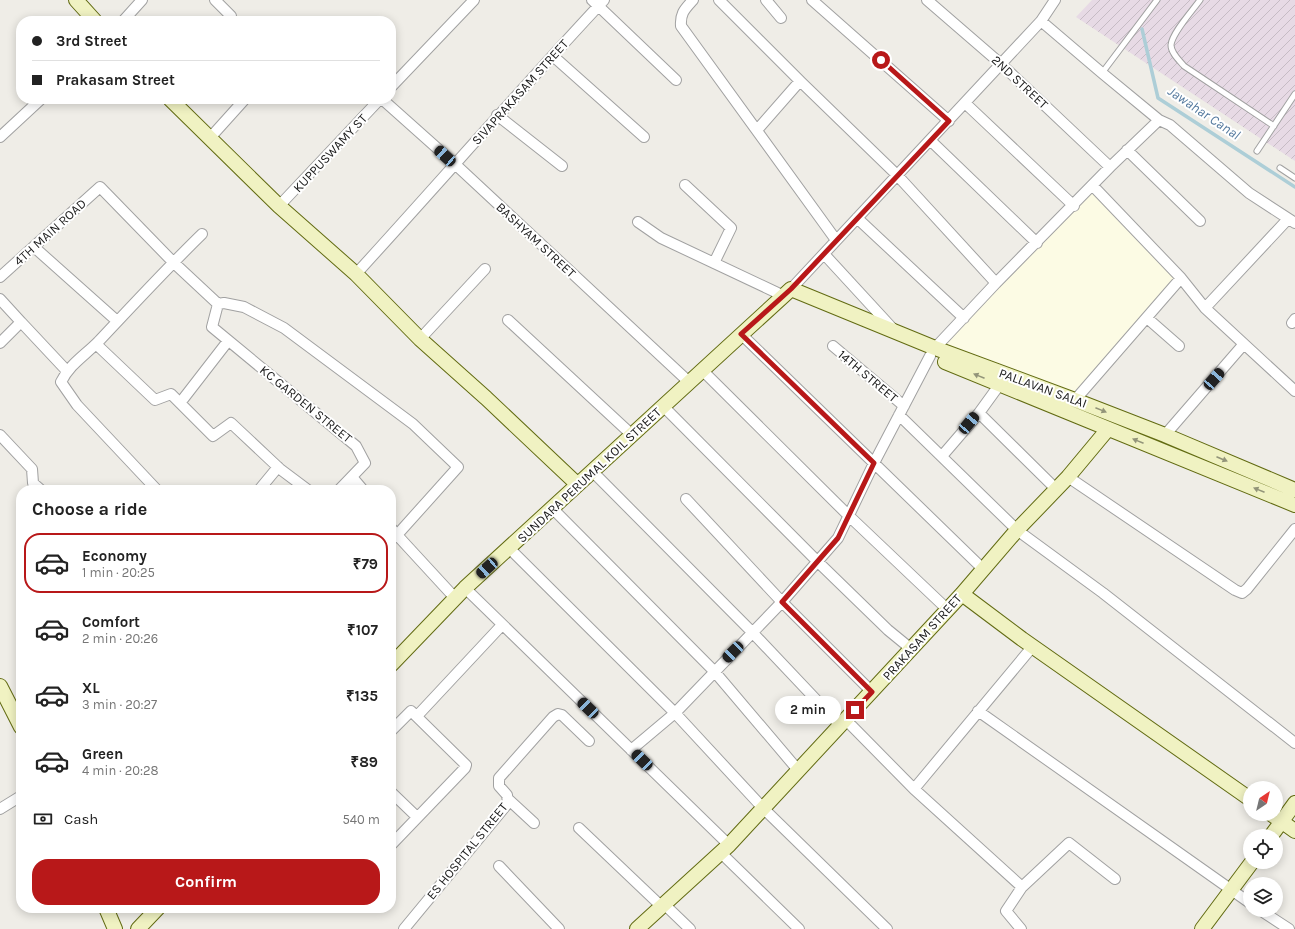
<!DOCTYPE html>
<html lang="en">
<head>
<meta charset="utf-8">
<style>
	:root { --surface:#fff; --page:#f2f2f2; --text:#222; --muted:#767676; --line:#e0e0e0; --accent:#b81819 }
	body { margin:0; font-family:Karla,sans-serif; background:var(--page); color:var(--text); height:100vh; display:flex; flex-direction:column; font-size:15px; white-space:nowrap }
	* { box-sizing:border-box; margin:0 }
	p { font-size:13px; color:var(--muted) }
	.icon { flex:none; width:22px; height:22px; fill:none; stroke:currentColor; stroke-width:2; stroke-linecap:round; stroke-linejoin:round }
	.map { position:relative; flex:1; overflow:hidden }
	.drawer { position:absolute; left:16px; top:485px; width:380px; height:428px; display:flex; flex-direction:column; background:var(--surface); border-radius:16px; box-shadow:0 2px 10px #0003 }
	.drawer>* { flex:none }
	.banner { position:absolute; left:16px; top:16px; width:380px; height:88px; border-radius:16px; box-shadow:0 2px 10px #0003; display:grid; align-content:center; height:88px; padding:0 16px; background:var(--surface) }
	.needle { width:26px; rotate:35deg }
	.fabs { position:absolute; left:1243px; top:781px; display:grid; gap:8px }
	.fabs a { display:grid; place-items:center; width:40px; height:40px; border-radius:50%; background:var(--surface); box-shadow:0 2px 10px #0003; font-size:20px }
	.end { position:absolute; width:18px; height:18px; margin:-9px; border:5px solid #b81819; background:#fff; box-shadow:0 0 0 2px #fff }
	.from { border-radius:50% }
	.bubble { position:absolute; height:28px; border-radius:14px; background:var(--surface); box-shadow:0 2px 10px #0003; font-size:13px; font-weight:700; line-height:28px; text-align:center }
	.car { position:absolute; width:12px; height:24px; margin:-12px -6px; border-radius:5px; box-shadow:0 0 3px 1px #0007; background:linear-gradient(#222 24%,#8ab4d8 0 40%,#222 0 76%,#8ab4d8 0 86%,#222 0) }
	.banner b { display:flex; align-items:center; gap:14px; height:38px; font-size:15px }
	.banner b+b { border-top:1px solid var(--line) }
	.banner i { width:10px; height:10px; background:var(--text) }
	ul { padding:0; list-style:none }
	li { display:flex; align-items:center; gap:12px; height:60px; margin:0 8px 6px; padding:0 8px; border:2px solid transparent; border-radius:16px }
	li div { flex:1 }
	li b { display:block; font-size:15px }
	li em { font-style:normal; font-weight:700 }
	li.selected { border-color:var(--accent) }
	li>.icon { width:36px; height:36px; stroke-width:1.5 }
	h2 { padding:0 16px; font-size:18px; line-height:48px }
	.pay { display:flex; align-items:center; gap:10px; height:44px; padding:0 16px; font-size:15px }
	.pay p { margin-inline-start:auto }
	.primary-button { display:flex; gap:8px; margin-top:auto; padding:8px 16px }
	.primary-button a { flex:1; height:46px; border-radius:16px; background:var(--accent); color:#fff; font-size:16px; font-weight:700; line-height:46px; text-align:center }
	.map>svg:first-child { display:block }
	.industrial { fill:url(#industrial-furrows) }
	.education { fill:#fcfbe4 }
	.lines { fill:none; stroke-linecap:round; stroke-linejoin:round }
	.stream { stroke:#adced7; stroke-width:3.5 }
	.lane-casing { stroke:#a1a1a1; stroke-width:7 }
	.street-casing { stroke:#a1a1a1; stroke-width:12 }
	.secondary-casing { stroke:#626b12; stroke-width:16 }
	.lane { stroke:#fff; stroke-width:5 }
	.street { stroke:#fff; stroke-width:10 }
	.secondary { stroke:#f0f2c2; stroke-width:14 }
	.oneway { fill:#929479 }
	.route { stroke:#b81819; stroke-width:5 }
	.labels { text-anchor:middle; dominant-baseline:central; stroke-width:4; stroke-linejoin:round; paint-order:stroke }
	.street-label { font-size:13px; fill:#202020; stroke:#fff }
	.water-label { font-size:14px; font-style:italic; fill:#54799e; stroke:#fff }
</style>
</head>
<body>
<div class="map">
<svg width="1295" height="929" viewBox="0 0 1295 929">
	<defs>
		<pattern id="industrial-furrows" width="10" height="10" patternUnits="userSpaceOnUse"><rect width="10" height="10" fill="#e7dae5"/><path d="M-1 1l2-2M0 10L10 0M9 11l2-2" fill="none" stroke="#c6bbc4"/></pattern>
	</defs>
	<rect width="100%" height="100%" fill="#efede7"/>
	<path class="industrial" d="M1092,0H1295V161L1076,17Z"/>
	<path class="education" d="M1094,190L1182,277L1075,396L941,348Z"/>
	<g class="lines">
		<path class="stream" d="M1142,29L1158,98L1295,187"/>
		<g class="lane-casing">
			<path id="lane" d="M1200,0C1193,10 1172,33 1171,45C1171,53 1179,60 1184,66L1274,126
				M1102,73L1157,0
				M1257,151L1295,94
				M1280,168L1295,178"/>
		</g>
		<g class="street-casing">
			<path id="street" d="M215,0L231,16
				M592,0L676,80
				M693,0C685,9 680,13 681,26L836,240
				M719,0L800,81
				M766,0L781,18
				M812,0L949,121
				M927,0L1001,64L1110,167
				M123,21L142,0
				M1041,21L1102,73L1159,120L1170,125L1249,193L1295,223
				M553,56L644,137
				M391,87L474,0
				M382,99L456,165L689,382
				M965,103L1074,206
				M497,115L562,166
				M757,130L800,81L897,175L996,283
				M0,137L41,99
				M209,139L245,99
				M930,140L1037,243
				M1127,150L1200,221
				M685,185L731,228L714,263
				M1093,186L1181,278L1205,308L1295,391
				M279,206L380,99
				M857,218L964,318
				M638,222L661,238L784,296
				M34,247L117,321
				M824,254L893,329
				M356,274C439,183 520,90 604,0
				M0,277L100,187L173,262L218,304
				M791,289L1041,21L1055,0
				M0,299L21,322
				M1205,308L1288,219
				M1147,318L1179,346
				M508,320L631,434
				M1292,323L1295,319
				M741,334L983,569
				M420,339L485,269
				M0,343L21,322L66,370
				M96,344L155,400L171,394L213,436L231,423L280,469L308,490
				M833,346L904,406
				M935,348L996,283L1110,167L1159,120
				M702,370L849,516L947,609
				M1075,400L1181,278
				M180,403L228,341
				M663,406L818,562L888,630L910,648
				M979,413L1056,489
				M899,415L1017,530L1103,593L1295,743
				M0,435L32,469L33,483L41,490
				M1165,435L1243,345
				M942,456L979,413L1000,384
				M592,471L752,632L840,725
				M352,477L363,490
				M1068,477L1235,590L1242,593L1247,589L1295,529
				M157,490L77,405L61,382C69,365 84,356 98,342C132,306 166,269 202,234
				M259,490L278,467
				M339,490L365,463L356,446L212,327L218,304L224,303L244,307L284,328L413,424L458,467L397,535L455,598
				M686,499L782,602L872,692
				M552,508L714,671L798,770
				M391,528L397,535L391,540
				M509,548L675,713L762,807L887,929
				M465,588L729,845
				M978,711L1250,903
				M417,716L502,625
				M846,720L914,789L1022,887L1006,911L1021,929
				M391,731L411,711L466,765L465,768L391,845
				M631,750L675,713L782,602L838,538L874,463L930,356
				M914,789L1033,646
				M391,792L417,817
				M509,800L534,823
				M0,809L21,796
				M579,828L661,906
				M720,852L799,929
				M499,866L559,929
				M1022,887L1069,843L1115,879
				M664,904L690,929
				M1260,910L1289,929
				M404,929L508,803L507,795L499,786V778L553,717L558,714L562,715L589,741"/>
		</g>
		<g class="secondary-casing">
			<path id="secondary" d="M76,0L95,21
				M170,99L279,206L356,274L420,339L486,398L577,484
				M945,362L1295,505
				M962,594L1022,639L1250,799
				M391,665L465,588L791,289L935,348L1075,400L1165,435L1295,490
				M0,686L21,727
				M1271,814L1295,831
				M1271,836L1295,803
				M106,908L115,929
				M138,929L158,908
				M637,929L729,845L962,594L1017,530L1068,477L1108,429
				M1202,929L1252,862"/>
		</g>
		<use href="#lane" class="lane"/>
		<use href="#street" class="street"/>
		<use href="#secondary" class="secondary"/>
	</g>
	<defs><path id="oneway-solid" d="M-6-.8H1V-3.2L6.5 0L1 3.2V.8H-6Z"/></defs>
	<g class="oneway">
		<use href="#oneway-solid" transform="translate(979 376) rotate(-158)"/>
		<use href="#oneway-solid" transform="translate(1101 410) rotate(22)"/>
		<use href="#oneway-solid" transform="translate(1138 441) rotate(-158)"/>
		<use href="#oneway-solid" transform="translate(1222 459) rotate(23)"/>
		<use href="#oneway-solid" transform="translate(1259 490) rotate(-158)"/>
	</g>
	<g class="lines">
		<path class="route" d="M855,710L872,692L782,602L838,538L874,463L741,334L791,289L949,121L881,60"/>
	</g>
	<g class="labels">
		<g class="street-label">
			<text transform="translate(1020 82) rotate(43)">2ND STREET</text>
			<text transform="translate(520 92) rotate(-48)">SIVAPRAKASAM STREET</text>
			<text transform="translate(330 153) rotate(-47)">KUPPUSWAMY ST</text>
			<text transform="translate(50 232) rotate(-42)">4TH MAIN ROAD</text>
			<text transform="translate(536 240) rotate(43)">BASHYAM STREET</text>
			<text transform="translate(868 376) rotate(40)">14TH STREET</text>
			<text transform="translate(1043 388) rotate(20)">PALLAVAN SALAI</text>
			<text transform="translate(306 404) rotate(39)">KC GARDEN STREET</text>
			<text transform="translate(589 475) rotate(-43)">SUNDARA PERUMAL KOIL STREET</text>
			<text transform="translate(922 637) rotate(-48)">PRAKASAM STREET</text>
			<text transform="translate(467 851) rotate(-51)">ES HOSPITAL STREET</text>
		</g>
		<g class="water-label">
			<text transform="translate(1204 113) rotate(34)">Jawahar Canal</text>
		</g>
	</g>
</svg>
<div class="fabs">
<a><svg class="needle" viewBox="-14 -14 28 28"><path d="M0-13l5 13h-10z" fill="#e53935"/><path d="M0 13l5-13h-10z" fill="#767676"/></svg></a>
<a><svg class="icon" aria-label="locate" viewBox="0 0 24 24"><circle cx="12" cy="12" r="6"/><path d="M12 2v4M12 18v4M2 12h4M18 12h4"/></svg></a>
<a><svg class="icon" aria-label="layers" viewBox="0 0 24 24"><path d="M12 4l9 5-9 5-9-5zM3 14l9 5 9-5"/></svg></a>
</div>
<i class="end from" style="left:881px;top:60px"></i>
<i class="end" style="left:855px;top:710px"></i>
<div class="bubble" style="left:775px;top:696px;width:66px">2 min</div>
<i class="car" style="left:445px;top:156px;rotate:312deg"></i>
<i class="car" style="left:1214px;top:379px;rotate:41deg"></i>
<i class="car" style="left:969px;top:423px;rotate:40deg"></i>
<i class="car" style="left:487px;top:568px;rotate:228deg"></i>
<i class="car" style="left:733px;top:652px;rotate:225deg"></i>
<i class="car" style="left:588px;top:708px;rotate:314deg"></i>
<i class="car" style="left:642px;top:760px;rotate:314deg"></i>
<div class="banner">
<b><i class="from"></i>3rd Street</b>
<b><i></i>Prakasam Street</b>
</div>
<section class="drawer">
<h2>Choose a ride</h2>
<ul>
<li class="selected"><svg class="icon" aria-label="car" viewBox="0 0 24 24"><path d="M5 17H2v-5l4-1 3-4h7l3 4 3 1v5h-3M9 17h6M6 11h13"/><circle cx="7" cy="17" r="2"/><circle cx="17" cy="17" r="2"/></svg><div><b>Economy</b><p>1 min · 20:25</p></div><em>₹79</em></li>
<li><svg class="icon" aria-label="car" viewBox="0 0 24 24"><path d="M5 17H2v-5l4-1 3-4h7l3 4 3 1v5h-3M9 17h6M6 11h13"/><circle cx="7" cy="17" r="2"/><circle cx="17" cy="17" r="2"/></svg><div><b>Comfort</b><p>2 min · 20:26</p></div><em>₹107</em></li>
<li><svg class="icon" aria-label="car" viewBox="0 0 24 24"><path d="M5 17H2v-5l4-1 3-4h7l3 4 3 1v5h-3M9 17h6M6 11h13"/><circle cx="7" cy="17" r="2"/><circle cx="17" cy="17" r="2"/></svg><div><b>XL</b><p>3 min · 20:27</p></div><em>₹135</em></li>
<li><svg class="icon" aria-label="car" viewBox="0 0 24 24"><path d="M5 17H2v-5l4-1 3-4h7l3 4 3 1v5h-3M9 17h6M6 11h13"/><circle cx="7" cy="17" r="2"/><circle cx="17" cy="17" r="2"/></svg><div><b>Green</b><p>4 min · 20:28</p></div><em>₹89</em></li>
</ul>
<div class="pay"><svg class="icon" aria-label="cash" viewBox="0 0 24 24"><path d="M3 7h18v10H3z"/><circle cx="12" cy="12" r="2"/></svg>Cash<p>540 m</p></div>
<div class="primary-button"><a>Confirm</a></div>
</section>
</div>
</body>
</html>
